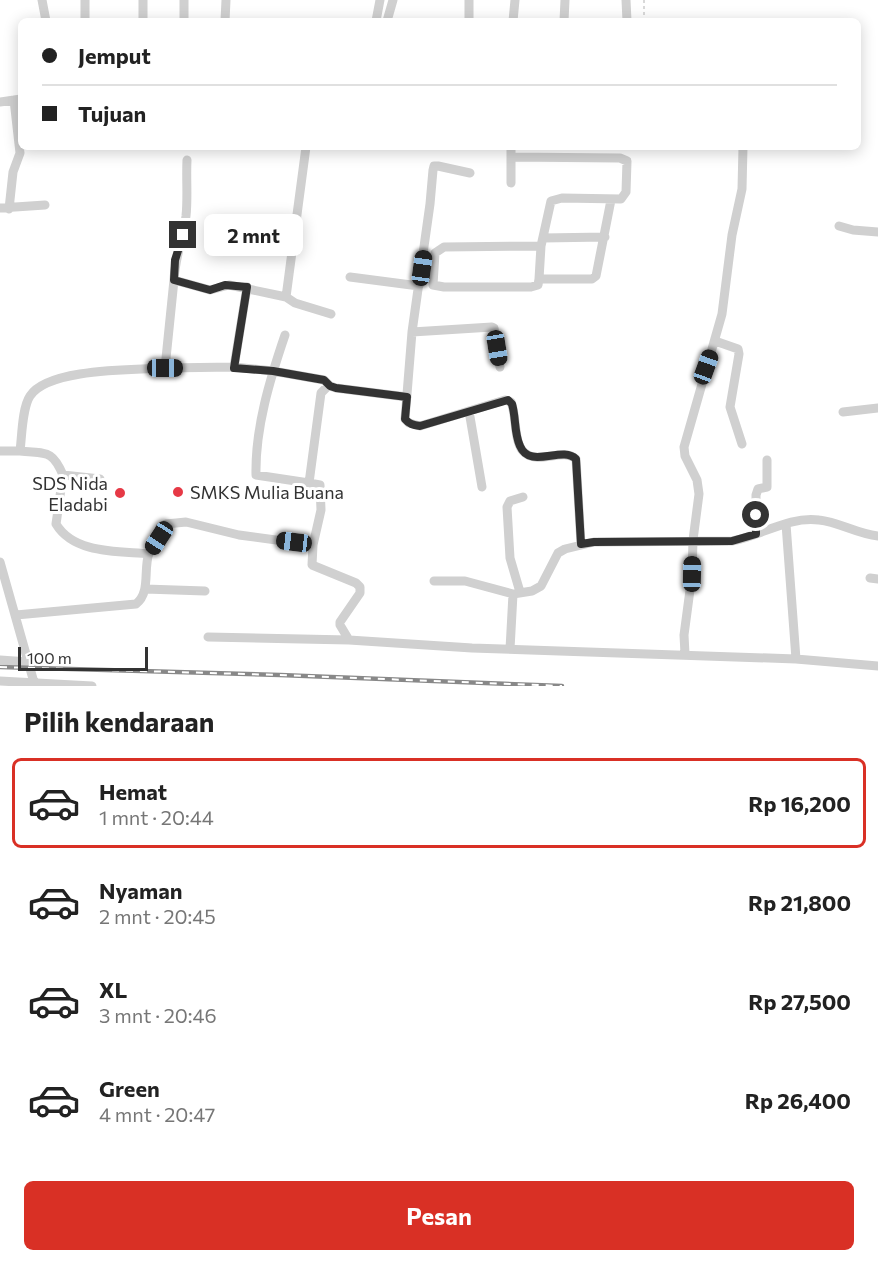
<!DOCTYPE html>
<html lang="id">
<head>
<meta charset="utf-8">
<style>
	:root { --surface:#fff; --page:#f2f2f2; --text:#222; --muted:#767676; --line:#e0e0e0; --accent:#d93025 }
	body { margin:0; font-family:Commissioner,sans-serif; background:var(--page); color:var(--text); height:100vh; display:flex; flex-direction:column; font-size:22px; white-space:nowrap }
	* { box-sizing:border-box; margin:0 }
	p { font-size:20px; color:var(--muted) }
	.icon { flex:none; width:33px; height:33px; fill:none; stroke:currentColor; stroke-width:2; stroke-linecap:round; stroke-linejoin:round }
	.map { position:relative; height:686px; overflow:hidden }
	.sheet { display:flex; flex-direction:column; background:var(--surface); flex:1 }
	.sheet>* { flex:none }
	.top-card { position:absolute; left:18px; top:18px; width:843px; height:132px; border-radius:9px; box-shadow:0 3px 15px #0003; display:grid; align-content:center; height:132px; padding:0 24px; background:var(--surface) }
	.scale { position:absolute; left:18px; bottom:15px; width:130px; box-sizing:border-box; padding-left:6px; border:3px solid #333; border-top:0; font-size:16px; line-height:21px; white-space:nowrap; color:#333; -webkit-text-stroke:4px #fff; paint-order:stroke }
	.end { position:absolute; width:27px; height:27px; margin:-14px; border:8px solid #333; background:#fff; box-shadow:0 0 0 3px #fff }
	.from { border-radius:50% }
	.bubble { position:absolute; height:42px; border-radius:9px; background:var(--surface); box-shadow:0 3px 15px #0003; font-size:20px; font-weight:700; line-height:42px; text-align:center }
	.car { position:absolute; width:18px; height:36px; margin:-18px -9px; border-radius:8px; box-shadow:0 0 4px 2px #0007; background:linear-gradient(#222 24%,#8ab4d8 0 40%,#222 0 76%,#8ab4d8 0 86%,#222 0) }
	.top-card b { display:flex; align-items:center; gap:21px; height:57px; font-size:22px }
	.top-card b+b { border-top:2px solid var(--line) }
	.top-card i { width:15px; height:15px; background:var(--text) }
	ul { padding:0; list-style:none }
	li { display:flex; align-items:center; gap:18px; height:90px; margin:0 12px 9px; padding:0 12px; border:3px solid transparent; border-radius:9px }
	li div { flex:1 }
	li b { display:block; font-size:22px }
	li em { font-style:normal; font-weight:700 }
	li.selected { border-color:var(--accent) }
	li>.icon { width:54px; height:54px; stroke-width:1.5 }
	h2 { padding:0 24px; font-size:27px; line-height:72px }
	.button { display:flex; gap:12px; margin-top:auto; padding:12px 24px }
	.button a { flex:1; height:69px; border-radius:9px; background:var(--accent); color:#fff; font-size:24px; font-weight:700; line-height:69px; text-align:center }
	.map>svg:first-child { display:block }
	.lines { fill:none; stroke-linecap:round; stroke-linejoin:round }
	.path { stroke:#cdcdcd; stroke-width:1.5; stroke-dasharray:3 3; stroke-linecap:butt }
	.minor { stroke:#d0d0d0; stroke-width:9 }
	.rail-casing { stroke:#888; stroke-width:4.5 }
	.rail { stroke:#fff; stroke-width:2; stroke-dasharray:7; stroke-linecap:butt }
	.route { stroke:#333; stroke-width:8 }
	.poi-dot { fill:#e63946; stroke:#fff; stroke-width:2 }
	.labels { text-anchor:middle; dominant-baseline:central; stroke-width:6; stroke-linejoin:round; paint-order:stroke }
	.poi-label { font-size:18px; fill:#333; stroke:#fff; text-anchor:end }
</style>
</head>
<body>
<div class="map">
<svg width="878" height="686" viewBox="0 0 878 686">
	<rect width="100%" height="100%" fill="#fff"/>
	<g class="lines">
		<path class="path" d="M644,21V0
			M642,147L643,152"/>
		<path class="minor" d="M42,0L46,21
			M184,0V21
			M626,0L627,21
			M85,21V0
			M143,21V0
			M225,21L226,0
			M376,21L380,0
			M387,21L393,0
			M469,21V0
			M513,21L515,0
			M564,21L565,0
			M0,102L21,99
			M511,157L620,158L627,161L626,192L621,199L562,198L551,201L541,246L539,279H592L596,276L611,200
			M470,173L438,166H434L433,170L430,204L412,332L405,419L409,423L420,426L505,400L511,402C517,415 513,444 525,453C540,465 563,447 576,459L581,544
			M511,183V147
			M0,208L45,205
			M9,209L13,172L20,153L14,100
			M839,226L853,230L878,232
			M543,238L605,237
			M350,277L419,286
			M539,279L538,285L531,287H444L433,285L435,253L444,247L541,246
			M174,280C175,258 183,238 186,216C188,197 186,179 187,160
			M286,297L295,303L331,314
			M412,332L492,327L494,328L500,367
			M285,335C270,379 255,428 256,475L309,483
			M715,341L738,349L739,354L730,407L742,444
			M234,367L247,287
			M165,368L234,367L273,371L324,380L330,386L336,388L407,397
			M329,385L321,393L309,483L320,485L321,510L313,545L312,565L356,583L360,587V593L340,622V625L349,640
			M469,411L482,487
			M843,412L878,408
			M0,451H20C22,436 22,408 30,396C48,368 134,370 165,368L174,280L210,290L229,285L286,297L306,147
			M20,451C46,454 52,449 63,475L100,479
			M63,475L56,524C74,554 118,551 149,554
			M786,524L796,659
			M756,534V495L758,489L767,487V460
			M0,562L35,686
			M870,578L878,579
			M434,581H465L513,594
			M145,589L205,591
			M520,592L510,558L507,507L510,501L523,497
			M16,615L136,604C151,592 143,570 149,553C152,543 159,540 160,527L166,524L186,522L239,535L313,545
			M208,637L349,640L472,648L796,659L878,666
			M510,649L513,594L532,591L541,586L558,553L565,549L594,542L732,541C761,536 788,516 819,520C839,522 857,534 878,536
			M685,654L684,635L692,575L693,540L699,494L697,480L685,456L684,447L722,314L732,235L742,189L743,147
			M0,660L29,662
			M0,681L92,686"/>
		<g class="rail-casing">
			<path id="rail" d="M0,667L280,675L562,686"/>
		</g>
		<use href="#rail" class="rail"/>
	</g>
	<g class="lines">
		<path class="route" d="M183,235L175,260L174,280L210,290L225,285L247,287L234,368L273,371L324,380L330,386L336,388L407,397L405,419C409,424 413,425 420,426L508,400L512,404C516,417 514,433 520,446C530,470 562,445 576,459L581,544L594,542L732,541L756,534V515"/>
	</g>
	<g class="poi-dot">
		<circle cx="178" cy="492" r="6"/>
		<circle cx="120" cy="493" r="6"/>
	</g>
	<g class="labels">
		<g class="poi-label">
			<text x="108" y="483">SDS Nida<tspan x="108" dy="21">Eladabi</tspan></text>
			<text x="190" y="492" text-anchor="start">SMKS Mulia Buana</text>
		</g>
	</g>
</svg>
<div class="scale">100 m</div>
<i class="end from" style="left:756px;top:515px"></i>
<i class="end" style="left:183px;top:235px"></i>
<div class="bubble" style="left:204px;top:214px;width:99px">2 mnt</div>
<i class="car" style="left:422px;top:268px;rotate:8deg"></i>
<i class="car" style="left:497px;top:348px;rotate:171deg"></i>
<i class="car" style="left:706px;top:367px;rotate:20deg"></i>
<i class="car" style="left:165px;top:368px;rotate:90deg"></i>
<i class="car" style="left:159px;top:538px;rotate:213deg"></i>
<i class="car" style="left:294px;top:542px;rotate:277deg"></i>
<i class="car" style="left:692px;top:574px;rotate:1deg"></i>
<div class="top-card">
<b><i class="from"></i>Jemput</b>
<b><i></i>Tujuan</b>
</div>
</div>
<section class="sheet">
<h2>Pilih kendaraan</h2>
<ul>
<li class="selected"><svg class="icon" aria-label="car" viewBox="0 0 24 24"><path d="M5 17H2v-5l4-1 3-4h7l3 4 3 1v5h-3M9 17h6M6 11h13"/><circle cx="7" cy="17" r="2"/><circle cx="17" cy="17" r="2"/></svg><div><b>Hemat</b><p>1 mnt · 20:44</p></div><em>Rp 16,200</em></li>
<li><svg class="icon" aria-label="car" viewBox="0 0 24 24"><path d="M5 17H2v-5l4-1 3-4h7l3 4 3 1v5h-3M9 17h6M6 11h13"/><circle cx="7" cy="17" r="2"/><circle cx="17" cy="17" r="2"/></svg><div><b>Nyaman</b><p>2 mnt · 20:45</p></div><em>Rp 21,800</em></li>
<li><svg class="icon" aria-label="car" viewBox="0 0 24 24"><path d="M5 17H2v-5l4-1 3-4h7l3 4 3 1v5h-3M9 17h6M6 11h13"/><circle cx="7" cy="17" r="2"/><circle cx="17" cy="17" r="2"/></svg><div><b>XL</b><p>3 mnt · 20:46</p></div><em>Rp 27,500</em></li>
<li><svg class="icon" aria-label="car" viewBox="0 0 24 24"><path d="M5 17H2v-5l4-1 3-4h7l3 4 3 1v5h-3M9 17h6M6 11h13"/><circle cx="7" cy="17" r="2"/><circle cx="17" cy="17" r="2"/></svg><div><b>Green</b><p>4 mnt · 20:47</p></div><em>Rp 26,400</em></li>
</ul>
<div class="button"><a>Pesan</a></div>
</section>
</body>
</html>
